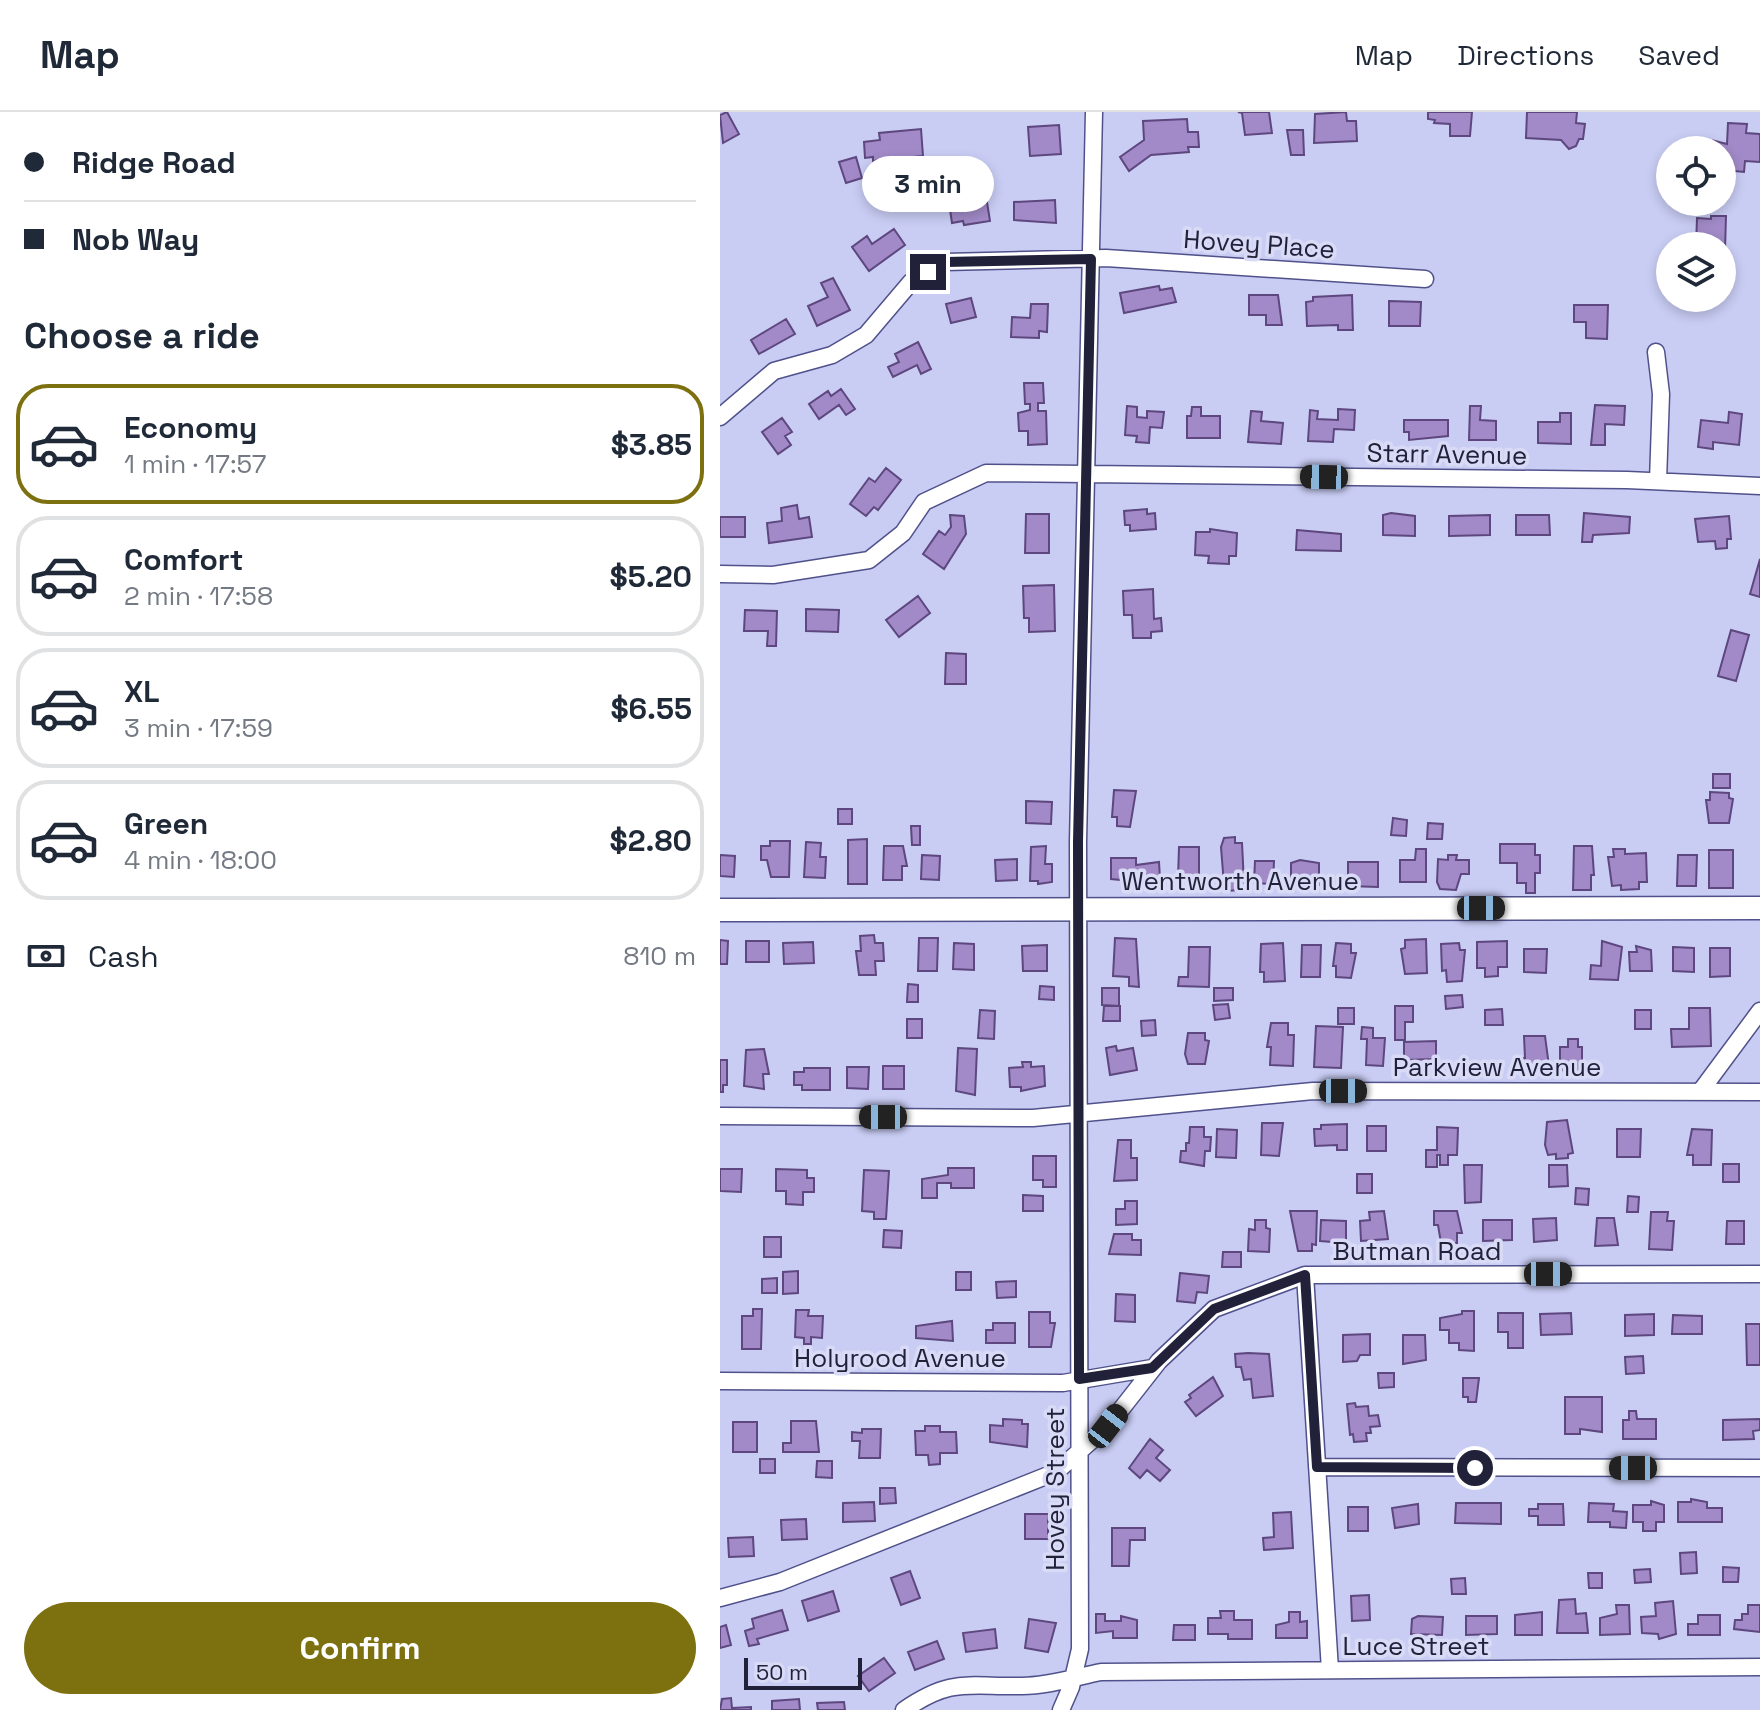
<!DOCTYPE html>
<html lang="en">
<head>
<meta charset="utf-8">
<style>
	:root { --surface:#fff; --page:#f6f6f7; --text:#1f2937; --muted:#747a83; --line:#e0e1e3; --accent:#7c700f }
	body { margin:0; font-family:"Space Grotesk",sans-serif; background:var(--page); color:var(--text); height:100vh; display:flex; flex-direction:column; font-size:30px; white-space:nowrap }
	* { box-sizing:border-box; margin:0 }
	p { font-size:26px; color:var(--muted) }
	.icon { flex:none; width:44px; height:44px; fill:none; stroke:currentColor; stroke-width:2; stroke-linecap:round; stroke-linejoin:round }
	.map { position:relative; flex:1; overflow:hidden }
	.sheet { display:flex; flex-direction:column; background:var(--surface); width:720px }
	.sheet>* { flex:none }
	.banner { display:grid; align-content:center; height:176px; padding:0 24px; background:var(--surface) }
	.tools { position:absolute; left:936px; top:24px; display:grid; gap:16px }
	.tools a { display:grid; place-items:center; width:80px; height:80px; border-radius:50%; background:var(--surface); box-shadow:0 4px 12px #0003; font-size:40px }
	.scale { position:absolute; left:24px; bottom:20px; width:118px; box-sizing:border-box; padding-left:8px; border:4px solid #21223a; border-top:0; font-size:22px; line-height:28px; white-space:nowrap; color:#21223a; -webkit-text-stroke:6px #d9dbf6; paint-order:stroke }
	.end { position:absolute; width:36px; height:36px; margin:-18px; border:10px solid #21223a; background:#fff; box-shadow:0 0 0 4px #fff }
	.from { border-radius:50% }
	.bubble { position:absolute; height:56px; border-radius:28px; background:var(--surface); box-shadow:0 4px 12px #0003; font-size:26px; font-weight:600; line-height:56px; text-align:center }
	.car { position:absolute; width:24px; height:48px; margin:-24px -12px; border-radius:10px; box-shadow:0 0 6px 2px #0007; background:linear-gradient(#222 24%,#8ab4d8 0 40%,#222 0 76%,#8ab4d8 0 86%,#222 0) }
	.banner b { display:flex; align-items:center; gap:28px; height:76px; font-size:30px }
	.banner b+b { border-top:2px solid var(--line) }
	.banner i { width:20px; height:20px; background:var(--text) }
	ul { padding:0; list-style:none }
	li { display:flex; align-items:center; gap:24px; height:120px; margin:0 16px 12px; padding:0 8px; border:4px solid var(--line); border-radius:32px }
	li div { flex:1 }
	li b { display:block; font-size:30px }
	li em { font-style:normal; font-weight:600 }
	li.selected { border-color:var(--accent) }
	li>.icon { width:72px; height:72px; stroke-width:1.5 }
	h2 { padding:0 24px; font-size:36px; line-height:96px }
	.pay { display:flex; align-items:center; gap:20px; height:88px; padding:0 24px; font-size:30px }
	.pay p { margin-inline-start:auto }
	.cta { display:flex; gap:16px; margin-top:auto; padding:16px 24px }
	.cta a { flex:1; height:92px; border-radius:48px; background:var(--accent); color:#fff; font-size:32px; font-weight:600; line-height:92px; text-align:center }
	header { display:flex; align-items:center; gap:48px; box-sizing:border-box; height:112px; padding:0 40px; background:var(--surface); border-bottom:2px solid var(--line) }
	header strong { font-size:38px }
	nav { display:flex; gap:44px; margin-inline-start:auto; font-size:28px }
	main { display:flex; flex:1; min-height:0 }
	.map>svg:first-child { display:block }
	.building { fill:#a18ac7; stroke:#5d477e; stroke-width:2 }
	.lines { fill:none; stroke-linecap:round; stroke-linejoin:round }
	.street-casing { stroke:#50518a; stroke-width:19 }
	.secondary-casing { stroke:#50518a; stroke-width:25 }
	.street { stroke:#fff; stroke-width:16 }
	.secondary { stroke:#fff; stroke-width:22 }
	.route { stroke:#21223a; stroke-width:10 }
	.labels { text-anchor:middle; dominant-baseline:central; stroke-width:7; stroke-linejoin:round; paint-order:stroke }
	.street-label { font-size:26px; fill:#21223a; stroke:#d9dbf6 }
</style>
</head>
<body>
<header>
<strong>Map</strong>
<nav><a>Map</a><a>Directions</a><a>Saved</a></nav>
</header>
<main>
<section class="sheet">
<div class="banner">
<b><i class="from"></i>Ridge Road</b>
<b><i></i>Nob Way</b>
</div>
<h2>Choose a ride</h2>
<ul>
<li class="selected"><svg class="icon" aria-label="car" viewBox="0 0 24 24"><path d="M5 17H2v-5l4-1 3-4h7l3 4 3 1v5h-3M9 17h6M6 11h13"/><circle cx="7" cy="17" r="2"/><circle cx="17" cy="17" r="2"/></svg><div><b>Economy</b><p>1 min · 17:57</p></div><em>$3.85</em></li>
<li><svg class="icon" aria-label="car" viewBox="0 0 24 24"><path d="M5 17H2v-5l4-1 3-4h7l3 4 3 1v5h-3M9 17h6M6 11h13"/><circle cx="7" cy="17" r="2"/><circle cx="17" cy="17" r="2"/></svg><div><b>Comfort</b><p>2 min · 17:58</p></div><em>$5.20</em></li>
<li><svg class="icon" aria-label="car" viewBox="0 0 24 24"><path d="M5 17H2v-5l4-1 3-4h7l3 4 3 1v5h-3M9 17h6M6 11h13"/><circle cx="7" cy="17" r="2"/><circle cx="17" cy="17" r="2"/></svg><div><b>XL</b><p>3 min · 17:59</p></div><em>$6.55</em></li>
<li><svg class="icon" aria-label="car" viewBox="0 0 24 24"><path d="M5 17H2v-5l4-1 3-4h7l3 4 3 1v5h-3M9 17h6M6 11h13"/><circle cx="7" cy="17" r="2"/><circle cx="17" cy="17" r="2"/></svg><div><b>Green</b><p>4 min · 18:00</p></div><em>$2.80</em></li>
</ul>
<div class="pay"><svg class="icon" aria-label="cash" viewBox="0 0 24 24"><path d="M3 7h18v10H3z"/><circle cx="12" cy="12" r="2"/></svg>Cash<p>810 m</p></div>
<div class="cta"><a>Confirm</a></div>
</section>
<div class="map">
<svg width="1040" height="1598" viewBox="0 0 1040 1598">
	<rect width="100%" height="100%" fill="#c9cdf4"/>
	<path class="building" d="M7,0L19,22L3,31L0,3Z
		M518,0H549L552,21L525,23L522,1Z
		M626,0L627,9H636L637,29L594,31L595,2Z
		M708,0H752L750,24H730V12L714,11L715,8L708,7Z
		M807,0H857L856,11L865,12L863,27H859L856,34L849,37L841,28L806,26Z
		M467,7L468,20H478L479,35H468L469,40L431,43L409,59L400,45L424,28L423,9Z
		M1008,11L1027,12L1026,21L1040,22V50L1025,49L1024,60L1005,58L1002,38H976L977,31H983V26L1007,32Z
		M339,13L341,42L310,44L308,15Z
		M201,17L203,44L153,49V45L145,46L144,30L160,28L159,21Z
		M567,18H583L584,43H571Z
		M136,45L142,66L126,71L119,50Z
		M335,88L336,111L294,108V90Z
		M240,89L241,94L267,90L270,109L244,113L243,109L232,111L229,91Z
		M991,104H1006L1005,138L1002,134H976L977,106L991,107Z
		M174,117L185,133L149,159L132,135L147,124L152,132Z
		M113,166L130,198L97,214L88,194L108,185L101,171Z
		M439,174L440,178L452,176L456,190L404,201L400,181Z
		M529,183H558L562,213H546V203H529Z
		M632,183L633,218H618V213L587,214L586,190L593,189V185Z
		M251,186L256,205L231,211L226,192Z
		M669,189L701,190L700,214H669Z
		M311,192H328L327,220L319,219V226L291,225L292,205L310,206Z
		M854,193H888L887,227L866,226V210H854Z
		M66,207L75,222L39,242L31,228Z
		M198,230L211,257L201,262L197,253L173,265L168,255L179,250L175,242Z
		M304,271H323L324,291H318V299H326L327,332L308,333V319H299L298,301L310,298V292H305Z
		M121,277L135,297L126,303L119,293L99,307L89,292L108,279L111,284Z
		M875,293L905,294L904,313L885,312V333H871Z
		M407,294L417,295V305L427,306V299L444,300L442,316L430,315L429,331L416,330L417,324L405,323Z
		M750,294H761L760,308L776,309V328H749Z
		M472,295H481V304H500V326H467V304H471Z
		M618,297L635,298L634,318L614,317L613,330L588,329L590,298L598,299L597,307L618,308Z
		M531,299L542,300L541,309L563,311L561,332L528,330Z
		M1009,300L1022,302L1019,333L993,330V337L978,335L981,308L1008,311Z
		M840,301H851V332L818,331V310H840Z
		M62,306L72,320L65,324L71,333L58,342L42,320Z
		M684,308H728V324L689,328V320H684Z
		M166,356L181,368L158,398L154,395L146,404L130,392L149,366L155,370Z
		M77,393L79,407L89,405L92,425L49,431L47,411L62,409L61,396Z
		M427,397V402L435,401L436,417L410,419V413H405L404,399Z
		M671,401L695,404V424L663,423V403Z
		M864,401L910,405L909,421L873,423L872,430H862Z
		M306,402H329V441H305Z
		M230,403L244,404L246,422L224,457L203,442L219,419L225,423L231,415Z
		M770,403V423L729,424V404Z
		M796,403H829L830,423H796Z
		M1009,404L1011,427H1007V436L996,437L995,429L978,430L975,407Z
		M0,405H25V425H0Z
		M490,417L517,421L516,444H509V452L488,451L489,444L475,443L476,420H490Z
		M577,418L621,422V439L576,438Z
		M1040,447V485L1030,482Z
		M334,473L335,519L309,520V506H304L303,474Z
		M433,477L434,507L441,506L442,519L431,520V526H413L412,503H404L403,479Z
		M198,484L210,501L179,525L166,508Z
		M86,497L119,498L118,520L86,519Z
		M25,498L57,499L56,534H47L48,519H24Z
		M1011,518L1029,523L1016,569L998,564Z
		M226,541L246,542V572H225Z
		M993,662H1010V676H993Z
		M394,678L416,679L410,715L397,714V705H392Z
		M990,680L1009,681V686L1013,687L1009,711H989L986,688H990Z
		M306,689L332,690L331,712L306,711Z
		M118,697H132V712H118Z
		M673,706L687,708L686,724L671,723Z
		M708,711L723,712L722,727H707Z
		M191,714H200V733H192Z
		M515,725V731H522L524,771H518V778L507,779V773H504L501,735L504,726Z
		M147,727V772H128V728Z
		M50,729H70L69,765H51L47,748H41V734H50Z
		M86,730L101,731L100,745H106L105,766L84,765Z
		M780,732H815V743H820V761H815V781H806V771H797V751H780Z
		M164,734H183L187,754H182V768H163Z
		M326,734L325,752H332V770L318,772V769H310L311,735Z
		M854,734H872L874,763H871V778H853Z
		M459,735H479V773H468V767L458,766Z
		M696,737H706V770H680V748H695Z
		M893,737H905V742L926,741L927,770H919V777L901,778V773L892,774L888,745H894Z
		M989,738H1013V776H989Z
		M0,743L15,744L14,765L0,764Z
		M202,743L220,744L219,768L201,767Z
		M728,743H737L736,748H749V762H741L736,778L720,777L717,770L718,747L728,748Z
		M958,743H977L976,774H957Z
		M391,746H416V753L439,750L440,767L421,766V770L391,767Z
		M297,747V768L276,769L275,748Z
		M580,748L599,751V773H571V751Z
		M535,749H554L553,772L534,771Z
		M628,750H658V775L628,774Z
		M154,823L155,831H163L164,849H155L156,863H139L136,839H141L140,824Z
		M199,826H218L217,859H198Z
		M395,826L416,827L419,875L409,874V865L393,864Z
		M706,827L707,861L685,862L681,837L685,836V828Z
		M0,828L8,829L7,852H0Z
		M26,829H49V850H26Z
		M787,829V855H778V864L765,865V856H757V830Z
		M882,829L902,835L898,868L870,867L871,853L881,854Z
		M93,830L94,851L64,852L63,831Z
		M234,831L254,832V858L233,857Z
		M563,831L565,869L544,870V860H540L541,832Z
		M616,831L631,832V841H636L631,866L616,865V854H613Z
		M739,831L740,838H745L742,869L727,870L726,858L722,859L721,832Z
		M327,833V859H303L302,834Z
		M582,833H601L600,865H581Z
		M916,834L931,838L932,859H910L909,840H917Z
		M469,835H490L489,875L458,874L459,865H468Z
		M953,835L974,836V860L953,859Z
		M990,836H1010V864L990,865Z
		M804,837H827L826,861L804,860Z
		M188,872L198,873V890H187Z
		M320,874L334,875V888L319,887Z
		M382,876H399V894L382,893Z
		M494,876H513V888L494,889Z
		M742,883L743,895L726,897L725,884Z
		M508,892L510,906L495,908L493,893Z
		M384,894H400V909H383Z
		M675,894H693V910H685V928H675Z
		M618,896H634V912H618Z
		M969,896H990L991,934L952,935L951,917H969Z
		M782,897L783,913H765V898Z
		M260,898L275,899L274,927L258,926Z
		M915,898H931V917H915Z
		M187,907H202V926H187Z
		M435,908L436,923L422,924L421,909Z
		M551,911H568V923H574L573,954L550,953L551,935H547Z
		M596,914L623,915L621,956L594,955Z
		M642,915L653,916V926H665L663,954L646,953L647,927H641Z
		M468,921H485V928L489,929L485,952H468L465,942Z
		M804,924H825L829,954L799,955V946H805Z
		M848,927H858V935H862V951H858V960H844L840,952V935H848Z
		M716,929V947L684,948V930Z
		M396,934L397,939L413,936L417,958L390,963L386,936Z
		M238,936L257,937L255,983L236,979Z
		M44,937L49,962H43L44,977L24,974L26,938Z
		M0,948H7V973H3V980H0Z
		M302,950H311V955L324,954L325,974L301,979V975H290L289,956L303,955Z
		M163,954H184V977H163Z
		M127,955H149L148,977L127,976Z
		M84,956H110V978H82V973H74V960H84Z
		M847,1008L853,1041L848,1042V1046L836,1047V1042L828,1043L825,1033L827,1010Z
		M542,1011H563L559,1044L541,1043Z
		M627,1012V1038H617V1033L595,1034L594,1017H601V1013Z
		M647,1014H666V1039H647Z
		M470,1015H484V1025H491L490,1039H485L484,1054L460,1050L461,1039H466V1031H469Z
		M717,1015L738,1016L737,1043H728V1053H720V1043H717V1055H706V1038H717Z
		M497,1017L517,1018L516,1046L496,1045Z
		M897,1017H921L920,1045H897Z
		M972,1017L992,1018L991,1053H973V1043H967Z
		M398,1028H411V1046H417V1068L394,1069Z
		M313,1044H336V1075H323V1068H313Z
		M1003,1052H1019V1070H1003Z
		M744,1053H762L761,1090L745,1091Z
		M829,1053H847L848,1074L829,1075Z
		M228,1056H254V1076H231V1071H217V1086H202V1067L228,1063Z
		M0,1057H22L21,1080L0,1079Z
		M56,1057L87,1058V1066H94V1080H83V1093L66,1092V1079H56Z
		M144,1058L169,1059L166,1107H154V1100L142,1099Z
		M637,1062H652V1081H637Z
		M856,1076L869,1077L868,1093L855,1092Z
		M303,1083L323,1084V1099H303Z
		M908,1084L919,1085L918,1100H907Z
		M405,1089H417V1112L396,1113V1097H405Z
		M570,1099H597L596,1133L592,1132V1139H578Z
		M664,1099L668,1127L641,1129L640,1109L650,1108L649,1100Z
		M714,1099H737L742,1121H737V1131H721L718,1113H714Z
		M931,1100H948L947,1109H954L952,1138L929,1137Z
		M836,1106L837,1128L814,1130L813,1107Z
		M877,1106H894L898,1133L875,1134Z
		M535,1108H546V1116L550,1117L549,1140L528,1139L529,1117L535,1118Z
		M601,1108L626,1109V1131L600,1129Z
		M763,1108H792V1128L763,1129Z
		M1007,1109H1024V1132H1006Z
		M164,1118L182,1119L181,1136L163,1135Z
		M394,1122H412V1128H421V1143L389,1142Z
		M44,1125H61V1145H44Z
		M503,1140H521V1155H502Z
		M78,1159V1181L63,1182V1160Z
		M236,1160H251V1178H236Z
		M460,1161L489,1164L487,1181L477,1180L475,1191L457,1189Z
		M57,1166V1181H42V1167Z
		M296,1169V1185L277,1186L276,1170Z
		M396,1182L415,1183V1210L395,1209Z
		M33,1197H42L41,1237H22V1204H33Z
		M76,1198H89L88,1204H103L102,1226L91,1225V1232H84V1226L75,1225Z
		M742,1199H754V1239L739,1238V1231H729V1218H720V1206L742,1202Z
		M309,1200H330V1211H335L331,1235H309Z
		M778,1201H803V1236H788V1220H778Z
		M851,1201L852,1222L821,1223L820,1202Z
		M934,1202V1223L905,1224V1203Z
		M953,1203L982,1204V1222H952Z
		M232,1209L233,1229L196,1226V1214Z
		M273,1211H295V1231H266V1218H273Z
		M1026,1212H1040V1253H1027Z
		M650,1222V1243H640L637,1249L623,1250V1223Z
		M683,1223H705L706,1248L683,1252Z
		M528,1241L549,1242L553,1284L533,1286L531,1267L524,1268L521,1255H516L515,1242Z
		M923,1244L924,1261L906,1262L905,1245Z
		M658,1261H674V1275L659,1276Z
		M493,1265L503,1284L476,1304L465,1290L471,1286L469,1283Z
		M743,1266H759L756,1290H748V1285H743Z
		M845,1285H882V1320L860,1317V1322H845Z
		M635,1291L636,1295L648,1294L649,1304L658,1303L660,1314L650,1315L651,1321H646L647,1329L634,1330L633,1322L630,1323L627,1292Z
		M909,1299H916L917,1307H936V1327H903V1308H909Z
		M283,1307L302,1308V1312H308L307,1335L270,1330V1313L283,1314Z
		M1040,1307V1318L1033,1319L1034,1327L1003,1328V1308Z
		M71,1309H96L99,1340H63V1331H71Z
		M13,1310H37V1340H13Z
		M205,1314H220V1320H236L237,1341H220V1352L209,1353L208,1343H196L195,1319H205Z
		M142,1317H161L160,1346H139L140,1329H132V1320L142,1321Z
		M430,1327L443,1338L436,1346L450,1358L440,1369L427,1358L420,1366L409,1356Z
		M40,1347H55V1361H40Z
		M97,1349H112V1366L96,1365Z
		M160,1376H175L176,1391L160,1392Z
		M971,1387L987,1390V1396H1002V1410H958V1390H971Z
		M931,1389L944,1393V1410H936V1419H923V1410H913V1393H931Z
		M154,1390L155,1409L123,1410V1391Z
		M736,1391H781V1412L735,1411Z
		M869,1391L894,1392L893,1399L907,1400L906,1416L890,1415V1410H868Z
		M698,1392L699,1412L675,1416L672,1396Z
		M818,1392H843L844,1413H818V1404H809V1397H818Z
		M628,1395H648V1419H628Z
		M571,1400L573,1436L544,1438L543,1426L554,1425L553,1401Z
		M305,1402H328V1427H305Z
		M86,1407L87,1427L62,1428L61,1408Z
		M392,1416H425V1428H410L409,1454H392Z
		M33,1425L34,1444L9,1445L8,1426Z
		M976,1440L977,1461L961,1462L960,1441Z
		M1003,1455L1019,1456L1018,1470H1003Z
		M930,1457L931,1470L915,1471L914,1458Z
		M190,1459L200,1486L181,1493L171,1466Z
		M868,1461H882V1476H869Z
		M745,1466L746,1482H732L731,1467Z
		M113,1479L119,1499L88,1509L82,1489Z
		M649,1483L650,1508L632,1509L631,1484Z
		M855,1487L856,1502L866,1501L868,1521H837L839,1488Z
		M953,1489L956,1522L939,1527L938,1522L922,1521L921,1505L936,1504L935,1491Z
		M896,1493H909L910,1522L880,1523V1506L897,1502Z
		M1028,1493H1040V1520L1014,1517L1015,1508H1022V1502H1028Z
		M62,1498L68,1518L37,1527L39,1532L29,1534L25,1519L34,1516L32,1507Z
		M500,1499H514V1508H532V1527H508V1522H488V1506H501Z
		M569,1500H580V1510L587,1509V1526H556V1513L569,1510Z
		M822,1500V1523H795V1503Z
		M376,1502H385V1509H401V1504L417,1508V1526H393V1519L376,1521Z
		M978,1503H1000V1523H968V1512H978Z
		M698,1504L723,1505L722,1523L691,1522L692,1507Z
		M746,1504H777V1522L746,1523Z
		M309,1507L336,1511L328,1540L305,1536Z
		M6,1513L11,1533L0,1536V1515Z
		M454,1513H475V1528H453Z
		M275,1517L277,1536L246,1540L243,1521Z
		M217,1529L224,1547L195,1558L188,1540Z
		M164,1546L175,1561L149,1579L138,1564Z
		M11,1586L12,1596L31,1595V1598H0L2,1587Z
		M79,1587L80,1598H52V1589Z
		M124,1590L125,1598H98L97,1591Z"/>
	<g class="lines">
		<g class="street-casing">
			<path id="street" d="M936,240L941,282L938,369
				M0,305L54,259L112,243L146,223L191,170L225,150L386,146L705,167
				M0,462L53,463L149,448L183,421L204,390L266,361L907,368L1040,374
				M980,980L1040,899
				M0,1004L313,1006L593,979L1040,980
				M585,1163L610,1558
				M0,1269L343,1271L432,1256
				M597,1355L1040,1356
				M0,1486L60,1470L336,1360L388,1314L439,1249L494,1197L585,1163L1040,1162
				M184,1598C232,1565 248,1575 302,1574C328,1574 356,1565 381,1560L1040,1555
				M341,1598L351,1575L360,1537L358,730L374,0"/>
		</g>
		<g class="secondary-casing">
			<path id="secondary" d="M0,798L1040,796"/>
		</g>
		<use href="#street" class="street"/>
		<use href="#secondary" class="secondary"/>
	</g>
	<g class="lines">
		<path class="route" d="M208,160L225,150L371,147L358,730L359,1267L432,1256L494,1197L585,1163L597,1355L755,1356"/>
	</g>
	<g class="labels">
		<g class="street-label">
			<text transform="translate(539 132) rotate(4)">Hovey Place</text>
			<text transform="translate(727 342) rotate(1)">Starr Avenue</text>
			<text x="520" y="769">Wentworth Avenue</text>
			<text x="777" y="955">Parkview Avenue</text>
			<text x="697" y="1139">Butman Road</text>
			<text x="180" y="1246">Holyrood Avenue</text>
			<text transform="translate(335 1377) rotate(-90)">Hovey Street</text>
			<text x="696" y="1534">Luce Street</text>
		</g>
	</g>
</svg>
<div class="tools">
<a><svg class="icon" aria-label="locate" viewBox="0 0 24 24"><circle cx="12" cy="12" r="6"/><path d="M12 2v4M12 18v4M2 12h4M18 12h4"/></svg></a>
<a><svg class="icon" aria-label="layers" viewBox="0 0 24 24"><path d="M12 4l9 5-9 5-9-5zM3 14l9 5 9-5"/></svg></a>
</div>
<div class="scale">50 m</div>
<i class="end from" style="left:755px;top:1356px"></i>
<i class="end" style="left:208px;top:160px"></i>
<div class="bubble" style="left:142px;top:44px;width:132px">3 min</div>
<i class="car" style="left:604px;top:365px;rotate:271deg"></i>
<i class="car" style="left:761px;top:796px;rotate:90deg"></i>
<i class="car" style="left:623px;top:979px;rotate:90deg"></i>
<i class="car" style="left:163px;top:1005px;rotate:270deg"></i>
<i class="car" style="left:828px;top:1162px;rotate:90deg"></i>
<i class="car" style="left:388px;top:1314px;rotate:38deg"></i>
<i class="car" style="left:913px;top:1356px;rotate:270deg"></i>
</div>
</main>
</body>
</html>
